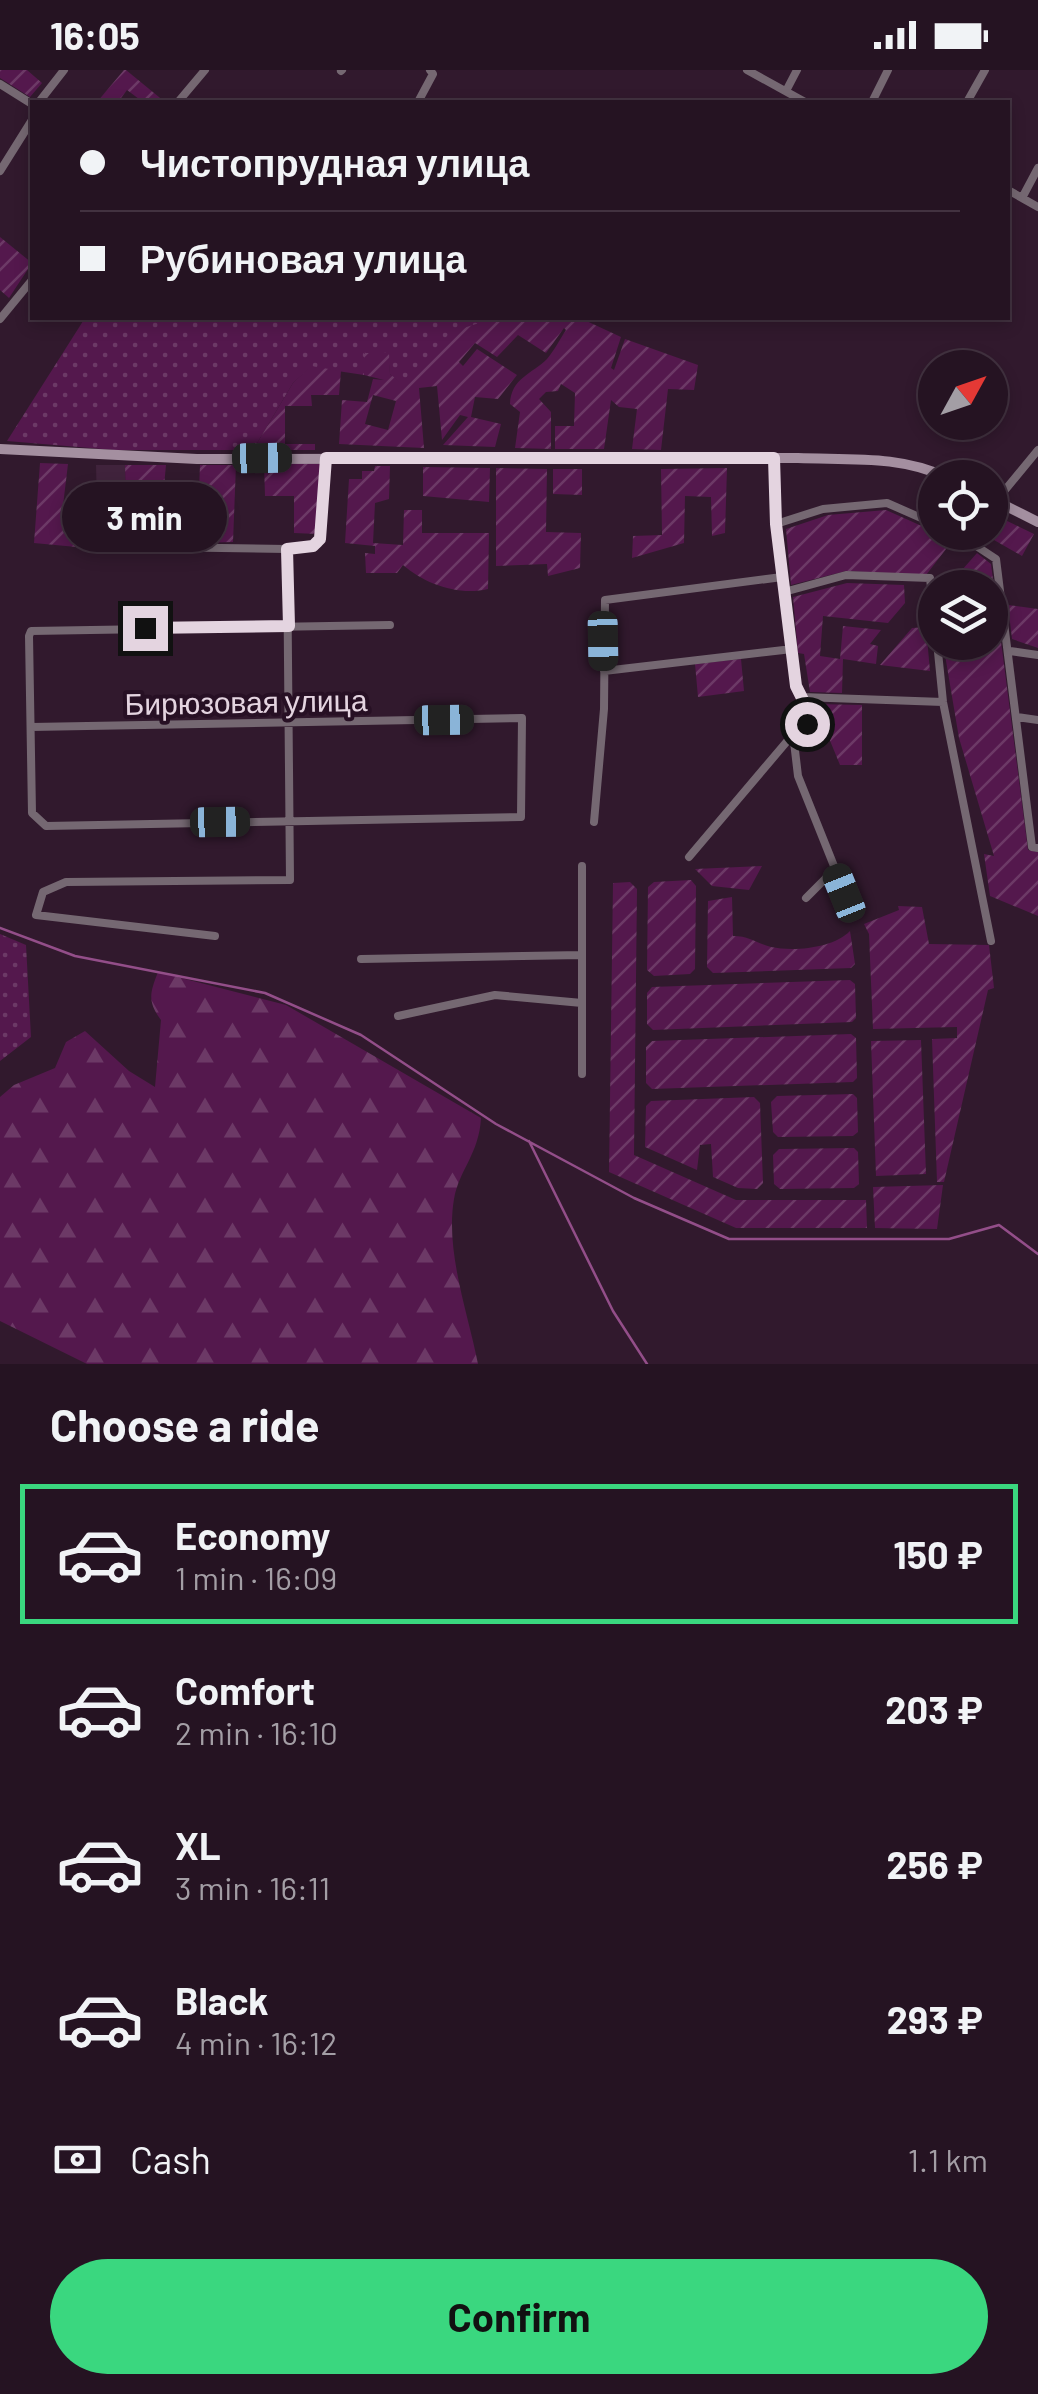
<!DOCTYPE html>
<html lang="en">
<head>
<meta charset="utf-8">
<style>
	:root { --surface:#251322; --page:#31202f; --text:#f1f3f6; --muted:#a39ea5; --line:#423240; --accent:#3ad77f }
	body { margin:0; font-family:Barlow,sans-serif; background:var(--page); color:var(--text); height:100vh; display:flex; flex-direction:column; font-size:38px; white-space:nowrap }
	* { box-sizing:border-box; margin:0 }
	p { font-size:32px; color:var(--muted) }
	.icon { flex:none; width:55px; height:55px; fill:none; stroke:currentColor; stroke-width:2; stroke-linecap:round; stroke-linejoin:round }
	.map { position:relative; height:1294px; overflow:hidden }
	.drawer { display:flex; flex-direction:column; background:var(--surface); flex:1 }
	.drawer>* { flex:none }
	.hud { position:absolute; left:30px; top:30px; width:980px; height:220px; border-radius:0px; box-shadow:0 5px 15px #0003,0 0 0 2px var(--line); display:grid; align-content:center; height:220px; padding:0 50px; background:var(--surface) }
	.needle { width:65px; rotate:50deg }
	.fabs { position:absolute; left:918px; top:280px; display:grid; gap:20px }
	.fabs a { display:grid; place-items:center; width:90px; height:90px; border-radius:50%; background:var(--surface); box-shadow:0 5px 15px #0003,0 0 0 2px var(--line); font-size:50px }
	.end { position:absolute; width:45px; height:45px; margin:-22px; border:12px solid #e4d4e0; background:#111; box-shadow:0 0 0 5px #111 }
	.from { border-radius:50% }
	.bubble { position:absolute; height:70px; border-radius:35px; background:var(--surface); box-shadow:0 5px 15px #0003,0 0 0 2px var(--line); font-size:32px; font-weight:700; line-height:70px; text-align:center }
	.car { position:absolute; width:30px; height:60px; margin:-30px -15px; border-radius:12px; box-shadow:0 0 8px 2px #0007; background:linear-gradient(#222 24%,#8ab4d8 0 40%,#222 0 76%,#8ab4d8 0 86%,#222 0) }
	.hud b { display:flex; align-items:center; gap:35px; height:95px; font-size:38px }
	.hud b+b { border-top:2px solid var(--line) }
	.hud i { width:25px; height:25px; background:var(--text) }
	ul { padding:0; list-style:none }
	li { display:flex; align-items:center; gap:30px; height:140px; margin:0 20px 15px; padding:0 30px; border:5px solid transparent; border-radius:0px }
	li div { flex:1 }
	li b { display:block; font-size:38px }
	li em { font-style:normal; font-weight:700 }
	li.selected { border-color:var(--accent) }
	li>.icon { width:90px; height:90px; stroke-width:1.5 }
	h2 { padding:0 50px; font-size:45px; line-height:120px }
	.pay { display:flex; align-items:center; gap:25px; height:110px; padding:0 50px; font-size:38px }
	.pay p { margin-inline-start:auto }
	.button { display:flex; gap:20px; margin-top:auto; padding:20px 50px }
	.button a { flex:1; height:115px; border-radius:60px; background:var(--accent); color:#111; font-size:40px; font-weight:700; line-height:115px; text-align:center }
	.status { display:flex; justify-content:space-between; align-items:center; height:70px; padding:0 50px; background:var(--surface); direction:ltr }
	.status svg { height:28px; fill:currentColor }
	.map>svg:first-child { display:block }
	.built { fill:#40233c }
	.grass { fill:url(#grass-dots) }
	.forest { fill:url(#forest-firs) }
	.garden { fill:url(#garden-furrows); fill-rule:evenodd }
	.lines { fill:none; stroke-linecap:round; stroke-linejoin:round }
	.stream { stroke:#934e89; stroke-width:2.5 }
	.minor { stroke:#756872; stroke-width:8 }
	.secondary { stroke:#a48fa0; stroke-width:10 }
	.route { stroke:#e4d4e0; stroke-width:12 }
	.labels { text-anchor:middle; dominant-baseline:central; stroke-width:8; stroke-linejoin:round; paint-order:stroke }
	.street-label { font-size:30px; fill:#e4d4e0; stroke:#271024 }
</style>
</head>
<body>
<div class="status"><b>16:05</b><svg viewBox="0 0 49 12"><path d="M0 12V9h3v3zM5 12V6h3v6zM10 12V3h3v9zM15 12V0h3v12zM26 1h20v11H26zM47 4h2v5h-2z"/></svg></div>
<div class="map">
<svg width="1038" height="1294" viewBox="0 0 1038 1294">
	<defs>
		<pattern id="grass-dots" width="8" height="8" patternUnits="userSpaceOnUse" patternTransform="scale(2.5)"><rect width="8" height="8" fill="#54184d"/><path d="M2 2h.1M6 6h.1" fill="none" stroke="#6c3966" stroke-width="1.8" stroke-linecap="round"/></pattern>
		<pattern id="forest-firs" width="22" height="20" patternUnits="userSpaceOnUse" patternTransform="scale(2.5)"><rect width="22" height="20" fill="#54184d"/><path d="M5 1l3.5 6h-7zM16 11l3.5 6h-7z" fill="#6c3966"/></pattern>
		<pattern id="garden-furrows" width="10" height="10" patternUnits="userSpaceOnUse" patternTransform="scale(2.5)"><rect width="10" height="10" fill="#54184d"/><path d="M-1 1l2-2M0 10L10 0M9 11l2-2" fill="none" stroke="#6c3966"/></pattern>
	</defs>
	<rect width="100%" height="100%" fill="#31192d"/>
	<path class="built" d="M96,395H125L127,474L98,479Z"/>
	<path class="grass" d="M85,248H495L401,314L390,304L388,283H364V305L311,297L293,313L253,380H114L7,371Z
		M0,864L26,875L31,967L0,991Z"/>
	<path class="forest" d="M158,902L286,935L481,1048C479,1084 459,1100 454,1129C445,1181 468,1243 478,1294H87L0,1251V1027L14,1015L55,998L66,972L85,961L129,1001L155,1017L161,950C147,931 150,923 158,902Z"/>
	<path class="garden" d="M0,0H27L42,13L30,27L0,8Z
		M124,0H126L165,32H143L127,20L118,32H97Z
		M0,167L32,193L9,228L0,220Z
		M495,248H580L621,267L611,298L614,300L625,269L698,295L694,320L668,319L661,380L632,379L637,339L619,337L611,330L604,379H555V356H574L575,323L561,314L558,321L546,322L539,329L551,342V379L515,378L520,342L510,334C511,308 532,304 547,289C554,281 560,269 566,260L564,258L546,283L518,265L497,287L475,273L459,292L463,296L477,279L517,305L498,329L475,327L471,347L501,354L495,377L443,375L468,347L460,345L442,370L437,316L419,318L424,378L339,374L342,330L367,332L373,309L384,310L364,305V283H389L390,304L401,313L451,262ZM373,325L396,331L388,360L365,354Z
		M311,296L341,301L339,325H311L312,336H285V374H315V380H253L293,313Z
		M40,393L68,394L61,452H83V431H96L98,479L34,473Z
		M264,393L321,394L317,464L294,463V426H265Z
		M125,395H166L159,469L127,474Z
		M200,395H236L233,472L197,473Z
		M375,396H390L389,429L375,433L373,473L403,475L404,440H422V463H489L488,519C458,526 425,514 403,495L397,503H366L365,483L375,484V476L345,473L349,409H362V401H374Z
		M423,397L490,398L489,432L423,426Z
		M496,398L547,399L546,462L581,463L580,498L548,506L547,494L496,496Z
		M727,398L725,463L712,466L711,427L685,426L684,473L632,488L633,466L662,465L661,399Z
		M553,399H582V425L553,424Z
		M886,440L953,470L926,505L846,501L791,515L786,459L828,445Z
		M1001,448L1034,464L1022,486L987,466Z
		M977,483L991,494L1028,780L1038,782V846L990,826L984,784L994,786L959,668L943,573L990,572V518L947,517Z
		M847,513L904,515L905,533L888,553L823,546L820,586L840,589L843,556L881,560L870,574L878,576L876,594L843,589L842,623L810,622L804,584L798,583L793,527Z
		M1008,535L1038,539V578L1012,569Z
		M926,557L930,601L880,595L912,558Z
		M741,589L744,621L698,627L695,594Z
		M815,634L862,635V695H840Z
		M762,796L749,820L712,816L695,799Z
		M691,810L696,816L695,899L690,904L654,906L647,900L648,817L654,812Z
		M630,812L637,819L634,1085L736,1130H866L867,1158H736L609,1102L613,813Z
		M732,827L733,866C750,866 755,873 771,877C794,882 834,878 850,861L855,894L851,898L713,903L707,897L708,831Z
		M898,836L922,837L929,874L989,875L994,918L988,920L944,1112H937L932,969L957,968V957L873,959L869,864L864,854L899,840Z
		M850,910L855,914L856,948L852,952L653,960L647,954V923L652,917Z
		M851,964L856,968L857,1008L853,1012L652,1019L646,1013V977L652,971Z
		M921,970L926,1104L876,1106L871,971Z
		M853,1024L857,1028L858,1062L853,1066L778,1067L773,1062L771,1032L777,1026Z
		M754,1027L760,1033L763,1113L757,1119L738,1118L713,1107L711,1074L700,1075L697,1100L645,1077L646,1036L651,1031Z
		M854,1078L858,1082L859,1114L854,1118L780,1119L774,1114L773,1085L779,1079Z
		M943,1115L937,1159L875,1158L873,1117Z"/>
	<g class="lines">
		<path class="stream" d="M0,858L75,886L265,923L361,965L496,1054L634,1128L729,1169H949L999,1155L1038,1184
			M529,1071L613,1241L647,1294"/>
		<path class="minor" d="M747,0L805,32
			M341,1L342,0
			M0,14L32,34
			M786,21L797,0
			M39,32L64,0
			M178,32L205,0
			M418,32L433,4L430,0
			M872,32L888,0
			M967,32L985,0
			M0,101L32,50
			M1008,120L1038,137
			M1022,128L1038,98
			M0,249L32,210
			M774,388L776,454L796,616L804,632L809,662L794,672L798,706L854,846
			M996,431L1038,380
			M776,454L823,439L887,433L935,454
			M955,462L996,489L1032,777L1038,778
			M151,477L287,479L318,474L326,388
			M784,522L846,505L930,508L935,554
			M937,572L943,632L991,871
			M1010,581L1038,585
			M604,601L792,579
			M802,627L943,632
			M1017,647L1038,650
			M31,657L522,648L521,747L46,756L32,743L29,566L31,561L390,555
			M594,752L604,639L605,530L782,507
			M689,787L789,669
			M806,828L835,799
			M215,866L36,845L43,822L66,812L290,810L287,479
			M361,889L582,885
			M398,946L495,925L582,933
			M582,1004V796"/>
		<path class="secondary" d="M0,379L197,389L798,388C848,390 902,385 948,408
			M990,428L1038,452"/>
	</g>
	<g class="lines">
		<path class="route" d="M145,558L289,556L287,479L313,476L320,469L326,388H774L776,454L796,616L804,632L807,654"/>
	</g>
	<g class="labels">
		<g class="street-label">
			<text transform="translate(246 631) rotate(-1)">Бирюзовая улица</text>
		</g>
	</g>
</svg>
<div class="fabs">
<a><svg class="needle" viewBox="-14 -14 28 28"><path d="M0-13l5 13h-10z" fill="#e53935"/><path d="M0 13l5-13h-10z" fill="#a39ea5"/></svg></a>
<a><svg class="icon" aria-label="locate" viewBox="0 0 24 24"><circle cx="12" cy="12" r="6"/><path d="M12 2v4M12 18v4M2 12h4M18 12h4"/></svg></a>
<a><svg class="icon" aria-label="layers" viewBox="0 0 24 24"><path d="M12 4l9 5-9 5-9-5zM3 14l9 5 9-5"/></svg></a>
</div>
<i class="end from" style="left:807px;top:654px"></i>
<i class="end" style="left:145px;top:558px"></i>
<div class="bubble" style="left:62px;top:412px;width:165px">3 min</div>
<i class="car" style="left:262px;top:388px;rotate:89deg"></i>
<i class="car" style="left:603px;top:571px;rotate:179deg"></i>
<i class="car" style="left:444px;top:650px;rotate:89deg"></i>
<i class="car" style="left:220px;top:752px;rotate:89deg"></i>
<i class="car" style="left:844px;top:823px;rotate:338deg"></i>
<div class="hud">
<b><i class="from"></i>Чистопрудная улица</b>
<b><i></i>Рубиновая улица</b>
</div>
</div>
<section class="drawer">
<h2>Choose a ride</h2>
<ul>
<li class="selected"><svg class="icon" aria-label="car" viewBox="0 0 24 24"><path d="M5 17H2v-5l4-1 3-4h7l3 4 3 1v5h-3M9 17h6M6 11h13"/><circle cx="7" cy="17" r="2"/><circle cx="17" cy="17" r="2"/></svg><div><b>Economy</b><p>1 min · 16:09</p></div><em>150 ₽</em></li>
<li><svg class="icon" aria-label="car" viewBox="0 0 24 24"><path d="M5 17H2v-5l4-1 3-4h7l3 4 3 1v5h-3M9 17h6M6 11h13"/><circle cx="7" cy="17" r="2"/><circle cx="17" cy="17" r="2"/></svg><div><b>Comfort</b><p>2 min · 16:10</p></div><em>203 ₽</em></li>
<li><svg class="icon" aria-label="car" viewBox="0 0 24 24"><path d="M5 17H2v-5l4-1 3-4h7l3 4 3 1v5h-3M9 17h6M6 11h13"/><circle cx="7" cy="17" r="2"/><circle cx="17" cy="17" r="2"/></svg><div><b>XL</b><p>3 min · 16:11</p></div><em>256 ₽</em></li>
<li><svg class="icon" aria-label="car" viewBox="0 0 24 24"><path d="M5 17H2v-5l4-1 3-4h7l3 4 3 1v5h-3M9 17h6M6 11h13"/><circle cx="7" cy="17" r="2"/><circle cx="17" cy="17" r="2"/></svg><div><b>Black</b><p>4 min · 16:12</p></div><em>293 ₽</em></li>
</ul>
<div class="pay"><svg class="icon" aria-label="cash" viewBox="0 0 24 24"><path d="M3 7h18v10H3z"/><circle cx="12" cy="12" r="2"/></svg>Cash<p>1.1 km</p></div>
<div class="button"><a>Confirm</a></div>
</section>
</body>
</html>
